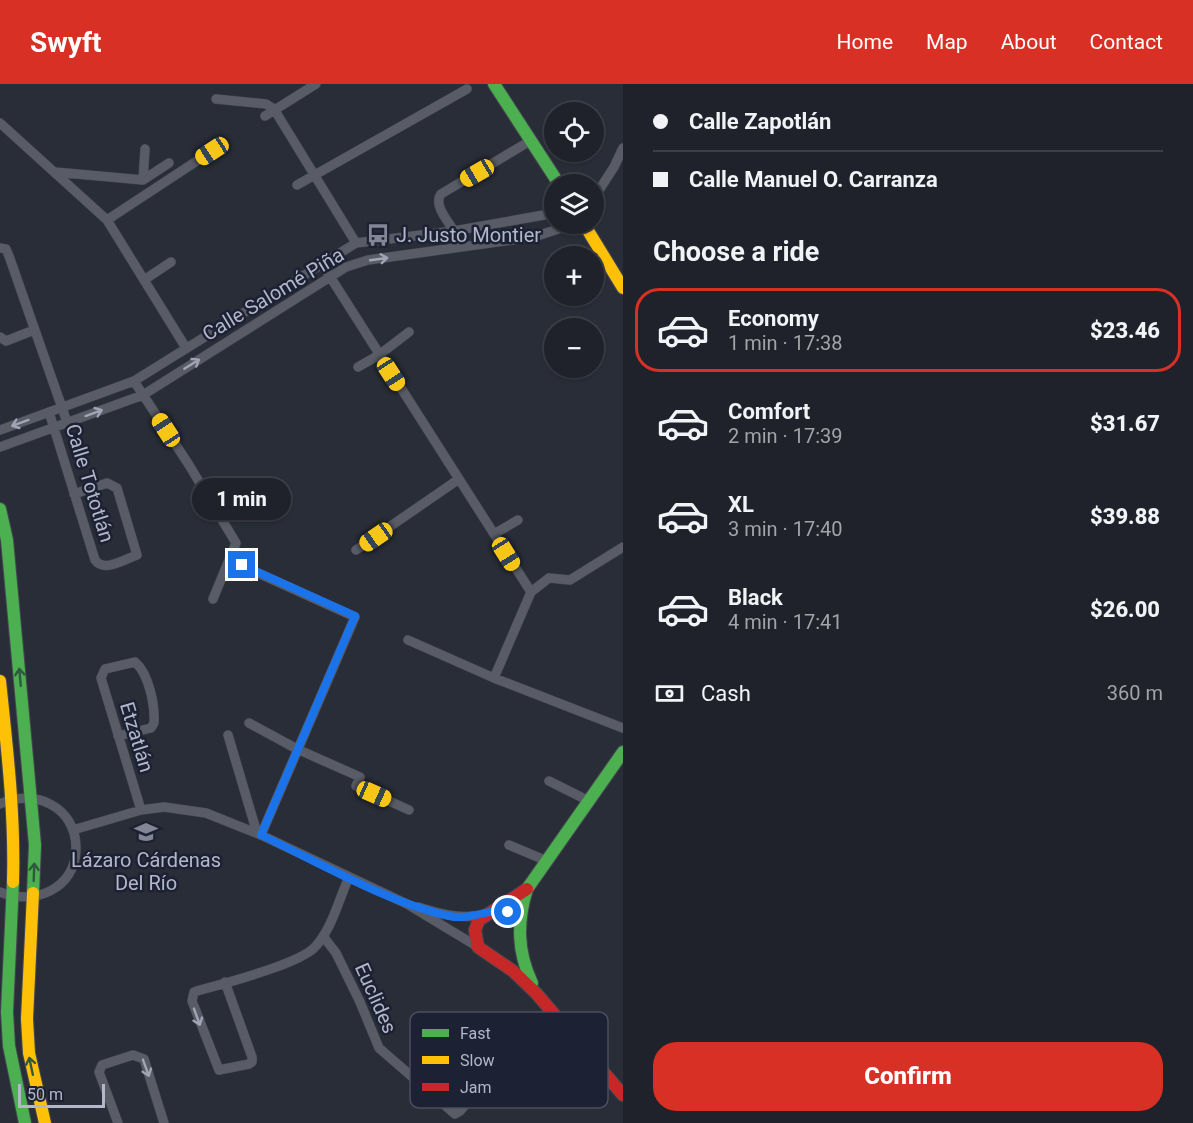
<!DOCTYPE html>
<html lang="en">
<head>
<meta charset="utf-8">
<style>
	:root { --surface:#1f222a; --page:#2c2f36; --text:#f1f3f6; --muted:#a1a4a8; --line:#3c3f47; --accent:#d93025 }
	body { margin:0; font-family:Roboto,sans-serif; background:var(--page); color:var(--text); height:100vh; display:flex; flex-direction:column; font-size:22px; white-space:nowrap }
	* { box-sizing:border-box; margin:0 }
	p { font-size:20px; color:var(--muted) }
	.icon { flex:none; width:33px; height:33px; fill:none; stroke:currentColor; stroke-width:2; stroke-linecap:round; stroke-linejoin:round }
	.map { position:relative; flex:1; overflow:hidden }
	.drawer { display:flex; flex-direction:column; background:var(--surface); width:570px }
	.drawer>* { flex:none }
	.banner { display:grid; align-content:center; height:132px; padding:0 30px; background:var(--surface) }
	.controls { position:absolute; left:544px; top:18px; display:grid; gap:12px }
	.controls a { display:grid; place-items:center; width:60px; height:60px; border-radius:50%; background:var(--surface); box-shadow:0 2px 4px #0004,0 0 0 2px var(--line); font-size:30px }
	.scale { position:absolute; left:18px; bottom:15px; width:87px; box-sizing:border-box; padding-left:6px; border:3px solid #b2b7c9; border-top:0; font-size:16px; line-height:21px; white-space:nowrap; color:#b2b7c9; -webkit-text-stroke:4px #1c2233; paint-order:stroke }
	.end { position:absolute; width:27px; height:27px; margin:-14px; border:8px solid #1a73e8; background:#fff; box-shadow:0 0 0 3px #fff }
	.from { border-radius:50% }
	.bubble { position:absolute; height:42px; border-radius:21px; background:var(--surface); box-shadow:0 2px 4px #0004,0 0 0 2px var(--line); font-size:20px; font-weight:800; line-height:42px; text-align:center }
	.car { position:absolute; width:18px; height:36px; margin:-18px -9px; border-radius:8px; box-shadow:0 0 4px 2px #0007; background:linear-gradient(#f5c518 24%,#345 0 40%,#f5c518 0 76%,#345 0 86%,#f5c518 0) }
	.banner b { display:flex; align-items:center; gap:21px; height:57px; font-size:22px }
	.banner b+b { border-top:2px solid var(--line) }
	.banner i { width:15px; height:15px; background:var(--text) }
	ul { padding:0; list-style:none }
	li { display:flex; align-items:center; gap:18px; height:84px; margin:0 12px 9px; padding:0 18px; border:3px solid transparent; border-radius:24px }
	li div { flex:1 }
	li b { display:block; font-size:22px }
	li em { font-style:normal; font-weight:800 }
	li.active { border-color:var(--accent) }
	li>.icon { width:54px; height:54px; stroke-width:1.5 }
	h2 { padding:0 30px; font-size:27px; line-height:72px }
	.pay { display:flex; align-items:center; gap:15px; height:66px; padding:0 30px; font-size:22px }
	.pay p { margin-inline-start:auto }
	.cta { display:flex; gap:12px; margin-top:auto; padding:12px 30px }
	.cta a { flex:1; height:69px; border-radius:24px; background:var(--accent); color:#fff; font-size:24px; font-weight:800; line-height:69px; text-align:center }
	header { display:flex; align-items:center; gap:36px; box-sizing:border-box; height:84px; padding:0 30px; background:var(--accent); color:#fff }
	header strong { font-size:28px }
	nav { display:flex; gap:33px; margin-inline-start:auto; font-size:21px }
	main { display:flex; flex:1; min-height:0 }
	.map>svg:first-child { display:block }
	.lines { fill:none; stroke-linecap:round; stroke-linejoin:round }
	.street-casing { stroke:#454851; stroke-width:10 }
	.fast-casing { stroke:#454851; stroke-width:14 }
	.slow-casing { stroke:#454851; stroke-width:14 }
	.jam-casing { stroke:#454851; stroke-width:14 }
	.street { stroke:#595c66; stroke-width:9 }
	.fast { stroke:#4caf50; stroke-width:12 }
	.slow { stroke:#ffc107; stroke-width:12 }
	.jam { stroke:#c62828; stroke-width:12 }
	.oneway { stroke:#a0a5b5 }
	.oneway2 { stroke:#2f5a3f }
	.route { stroke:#1a73e8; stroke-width:8 }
	.labels { text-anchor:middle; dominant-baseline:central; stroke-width:5; stroke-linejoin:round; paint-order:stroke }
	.poi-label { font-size:20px; fill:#b2b7c9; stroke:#1c2233; text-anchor:start }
	.street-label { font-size:20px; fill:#b2b7c9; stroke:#1c2233 }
	.key { fill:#1c2233; stroke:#494f60; stroke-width:1.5 }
	.key-label { font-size:16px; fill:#b2b7c9 }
</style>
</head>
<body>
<header>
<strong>Swyft</strong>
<nav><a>Home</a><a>Map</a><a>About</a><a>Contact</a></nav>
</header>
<main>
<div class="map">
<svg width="623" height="1039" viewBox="0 0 623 1039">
	<rect width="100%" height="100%" fill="#292d38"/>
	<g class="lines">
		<g class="street-casing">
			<path id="street" d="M216,15L266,20L274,25L356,159
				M265,32L316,0
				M0,39L107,136L186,264
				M55,88L143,96L169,79
				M143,96L145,65
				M297,101L467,5
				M594,114L614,83L623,64
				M107,136L212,67
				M454,147C448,137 433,121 441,110L530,57
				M0,164L6,165L9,172L67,338
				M322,180L531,508
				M144,196L171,178
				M0,253L6,257L34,246
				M358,283L379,271L409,248
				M134,297L189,381L236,459L213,515
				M49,328L95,476C104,489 125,475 137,471L117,404L107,399L74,410
				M0,346L134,297L356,159L454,147L555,129
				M0,363L143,311L346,183L368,176L534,153L573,140
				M494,450L518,436
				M356,466L459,395
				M229,476L355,533L261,751
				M408,556L494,594L623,644
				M494,594L531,508L549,494L570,496L623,463
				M249,639L297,665L360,693L356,702L409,726
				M228,651L257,749
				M118,652L151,644L154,639C155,621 149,590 135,578L105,585L101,594L141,726
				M549,697L589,717
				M0,720C35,704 76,723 76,764C76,805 34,822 0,808
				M73,746L141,726L164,723L206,729L261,751L407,820L478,863
				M509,761L547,777
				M418,823C440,830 459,835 483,831
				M323,852L336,869L360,918L379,964L455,1030L460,1027L481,1002
				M225,898L252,973V978L249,980L219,986L192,917L194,908C221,900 298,881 315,863C332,845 339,815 349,793
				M118,1039L99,988L102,981L133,971L144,975L164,1039"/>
		</g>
		<g class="fast-casing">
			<path id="fast" d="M494,0L559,100
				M0,425L7,456L35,761L33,809
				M13,798L7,928L9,962L25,1039
				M532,899C517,867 517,838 527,805L623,668"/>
		</g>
		<g class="slow-casing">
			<path id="slow" d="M584,140L623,204
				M0,597C7,664 15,730 13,798
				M33,809L27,935L29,969L45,1039"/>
		</g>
		<g class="jam-casing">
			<path id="jam" d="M527,805L479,836L475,846L478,863L513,887L536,909L623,1011"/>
		</g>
		<use href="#street" class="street"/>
		<use href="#fast" class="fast"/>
		<use href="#slow" class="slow"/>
		<use href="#jam" class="jam"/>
	</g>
	<defs><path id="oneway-shaft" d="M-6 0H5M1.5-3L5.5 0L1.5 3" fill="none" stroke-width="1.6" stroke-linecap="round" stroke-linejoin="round" transform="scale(1.5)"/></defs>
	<g class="oneway">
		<use href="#oneway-shaft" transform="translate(379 175) rotate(-8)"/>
		<use href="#oneway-shaft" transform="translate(192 280) rotate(-32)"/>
		<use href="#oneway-shaft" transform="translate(94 329) rotate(-20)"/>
		<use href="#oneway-shaft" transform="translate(20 339) rotate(160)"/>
		<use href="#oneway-shaft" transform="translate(197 933) rotate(70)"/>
		<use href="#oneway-shaft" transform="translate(146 984) rotate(70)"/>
	</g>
	<g class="oneway2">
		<use href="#oneway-shaft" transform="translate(20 593) rotate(-95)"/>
		<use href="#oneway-shaft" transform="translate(34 788) rotate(-88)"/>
		<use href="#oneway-shaft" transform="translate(31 982) rotate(-102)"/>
	</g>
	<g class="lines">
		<path class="route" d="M242,481L355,532L261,751C320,779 386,818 449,832C471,837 491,823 508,828"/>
	</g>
	<defs>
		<g id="bus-bare" transform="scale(1.8)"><path d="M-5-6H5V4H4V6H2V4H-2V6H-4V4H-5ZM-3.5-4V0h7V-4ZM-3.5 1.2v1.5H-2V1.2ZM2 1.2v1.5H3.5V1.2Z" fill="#828796" stroke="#1c2233" stroke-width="2.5" paint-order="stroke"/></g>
		<g id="school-bare" transform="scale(1.8)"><path d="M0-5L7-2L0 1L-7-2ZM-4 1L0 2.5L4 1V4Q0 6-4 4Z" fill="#828796" stroke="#1c2233" stroke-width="2.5" paint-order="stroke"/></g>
	</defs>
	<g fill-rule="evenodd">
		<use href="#bus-bare" x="378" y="151"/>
		<use href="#school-bare" x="146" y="748"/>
	</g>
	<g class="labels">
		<g class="poi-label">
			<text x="396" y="151">J. Justo Montier</text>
			<text x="146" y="776" text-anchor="middle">Lázaro Cárdenas<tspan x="146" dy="23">Del Río</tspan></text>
		</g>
		<g class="street-label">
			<text transform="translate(273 210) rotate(-31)">Calle Salomé Piña</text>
			<text transform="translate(90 399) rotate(73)">Calle Tototlán</text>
			<text transform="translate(137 653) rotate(73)">Etzatlán</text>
			<text transform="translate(376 914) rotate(66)">Euclides</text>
		</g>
	</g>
	<rect x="410" y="928" width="198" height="96" rx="9" class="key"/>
	<rect x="422" y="945" width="27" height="8" fill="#4caf50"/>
	<rect x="422" y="972" width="27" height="8" fill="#ffc107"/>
	<rect x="422" y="999" width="27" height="8" fill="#c62828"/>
	<g class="key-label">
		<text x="460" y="955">Fast</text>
		<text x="460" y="982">Slow</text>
		<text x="460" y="1009">Jam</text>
	</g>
</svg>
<div class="controls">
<a><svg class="icon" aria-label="locate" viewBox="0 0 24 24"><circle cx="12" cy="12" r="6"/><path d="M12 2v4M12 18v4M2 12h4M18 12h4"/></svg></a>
<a><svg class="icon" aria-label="layers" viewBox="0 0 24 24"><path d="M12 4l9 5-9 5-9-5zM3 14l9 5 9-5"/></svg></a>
<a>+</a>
<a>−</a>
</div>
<div class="scale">50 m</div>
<i class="end from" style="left:508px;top:828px"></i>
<i class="end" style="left:242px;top:481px"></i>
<div class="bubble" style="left:192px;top:394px;width:99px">1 min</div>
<i class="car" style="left:212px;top:67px;rotate:237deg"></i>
<i class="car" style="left:477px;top:89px;rotate:240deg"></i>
<i class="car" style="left:391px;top:290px;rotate:147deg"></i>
<i class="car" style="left:166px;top:346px;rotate:327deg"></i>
<i class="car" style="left:376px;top:453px;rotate:235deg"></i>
<i class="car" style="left:506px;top:470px;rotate:148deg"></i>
<i class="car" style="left:374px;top:710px;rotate:114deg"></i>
</div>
<section class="drawer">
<div class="banner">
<b><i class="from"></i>Calle Zapotlán</b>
<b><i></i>Calle Manuel O. Carranza</b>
</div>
<h2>Choose a ride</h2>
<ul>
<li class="active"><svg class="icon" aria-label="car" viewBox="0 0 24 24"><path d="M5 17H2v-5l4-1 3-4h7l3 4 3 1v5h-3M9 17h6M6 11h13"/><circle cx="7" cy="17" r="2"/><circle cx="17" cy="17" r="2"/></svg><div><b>Economy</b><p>1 min · 17:38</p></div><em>$23.46</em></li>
<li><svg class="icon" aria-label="car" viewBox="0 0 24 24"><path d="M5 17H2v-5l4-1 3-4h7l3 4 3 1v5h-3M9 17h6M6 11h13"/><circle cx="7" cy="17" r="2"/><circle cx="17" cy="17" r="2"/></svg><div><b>Comfort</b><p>2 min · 17:39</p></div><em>$31.67</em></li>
<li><svg class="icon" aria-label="car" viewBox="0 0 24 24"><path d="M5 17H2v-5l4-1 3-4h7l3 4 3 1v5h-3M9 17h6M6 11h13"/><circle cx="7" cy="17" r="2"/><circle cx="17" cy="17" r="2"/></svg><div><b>XL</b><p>3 min · 17:40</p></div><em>$39.88</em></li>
<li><svg class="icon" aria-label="car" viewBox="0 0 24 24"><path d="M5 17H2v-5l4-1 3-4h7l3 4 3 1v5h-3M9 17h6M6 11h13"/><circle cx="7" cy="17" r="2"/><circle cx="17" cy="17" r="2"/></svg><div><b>Black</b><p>4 min · 17:41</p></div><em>$26.00</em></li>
</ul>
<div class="pay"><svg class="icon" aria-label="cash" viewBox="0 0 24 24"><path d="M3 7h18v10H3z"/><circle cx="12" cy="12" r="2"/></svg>Cash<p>360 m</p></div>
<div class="cta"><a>Confirm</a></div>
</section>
</main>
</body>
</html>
